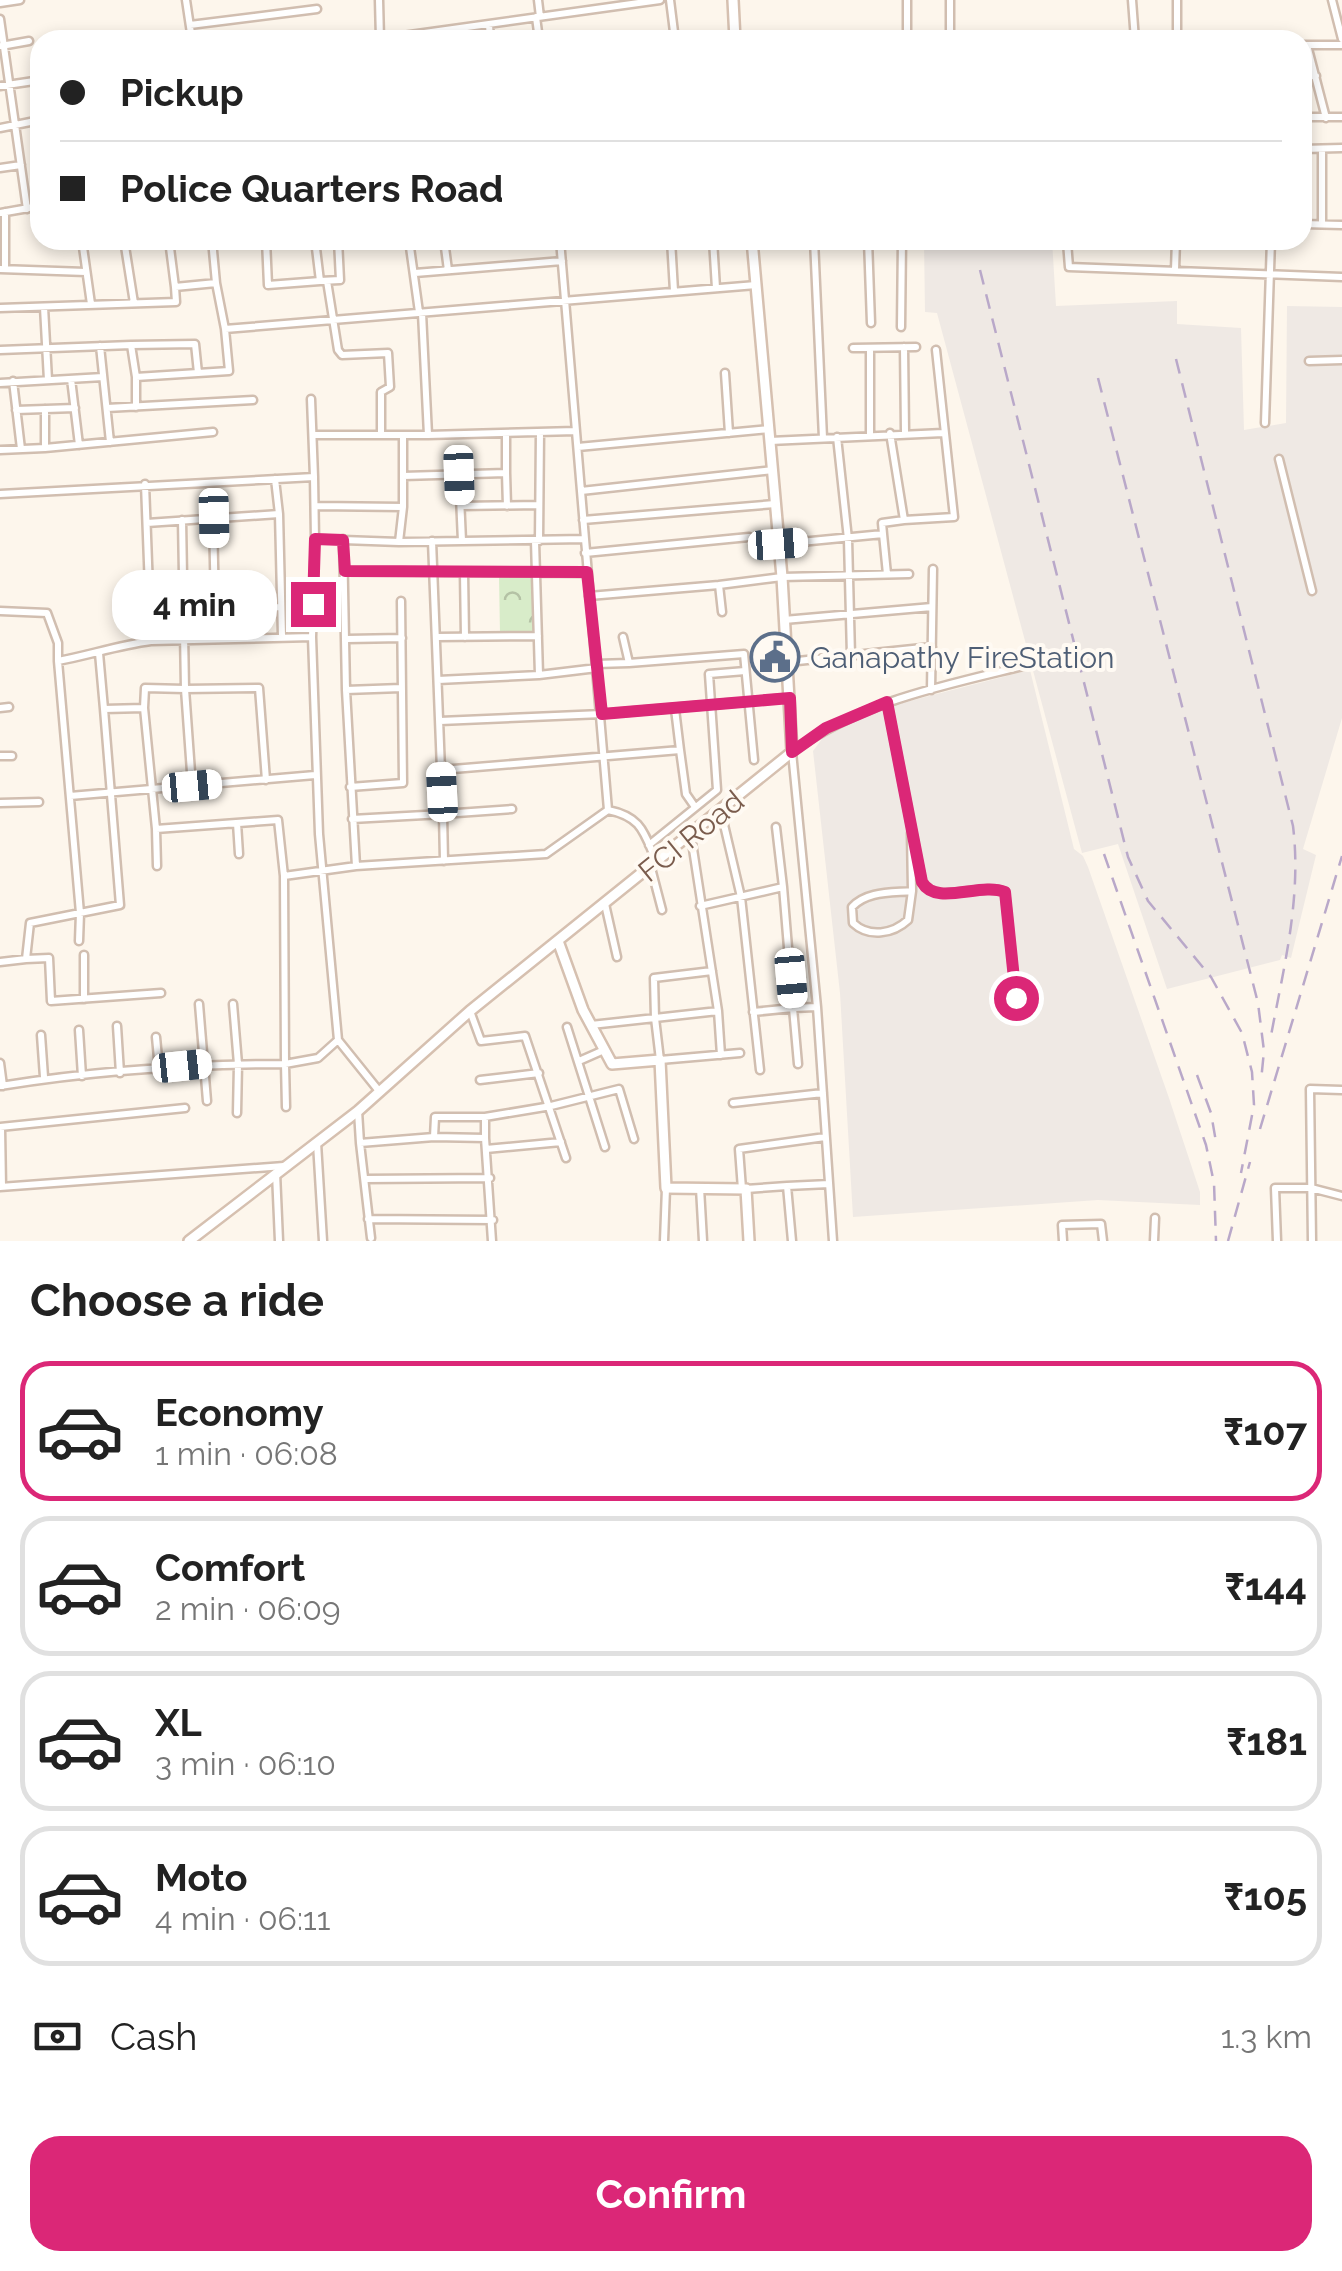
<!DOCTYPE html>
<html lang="en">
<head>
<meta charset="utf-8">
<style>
	:root { --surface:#fff; --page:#f2f2f2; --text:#222; --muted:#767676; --line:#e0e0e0; --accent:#db2777 }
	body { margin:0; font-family:Raleway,sans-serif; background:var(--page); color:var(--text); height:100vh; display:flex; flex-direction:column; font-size:38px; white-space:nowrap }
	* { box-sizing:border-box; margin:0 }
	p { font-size:32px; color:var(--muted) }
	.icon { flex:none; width:55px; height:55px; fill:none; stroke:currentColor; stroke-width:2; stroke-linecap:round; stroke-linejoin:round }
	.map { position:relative; height:1241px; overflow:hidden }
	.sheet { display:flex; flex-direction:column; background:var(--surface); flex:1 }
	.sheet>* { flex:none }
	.hud { position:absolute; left:30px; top:30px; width:1282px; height:220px; border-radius:30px; box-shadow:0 5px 15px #0003; display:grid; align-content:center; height:220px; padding:0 30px; background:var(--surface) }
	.end { position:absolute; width:45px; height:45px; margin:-22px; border:12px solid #db2777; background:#fff; box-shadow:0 0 0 5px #fff }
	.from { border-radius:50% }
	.bubble { position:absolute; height:70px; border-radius:30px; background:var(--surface); box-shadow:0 5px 15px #0003; font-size:32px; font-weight:700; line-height:70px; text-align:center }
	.car { position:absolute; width:30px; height:60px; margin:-30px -15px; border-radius:12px; box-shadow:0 0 8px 2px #0007; background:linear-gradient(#fff 24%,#345 0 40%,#fff 0 76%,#345 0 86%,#fff 0) }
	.hud b { display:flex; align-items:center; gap:35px; height:95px; font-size:38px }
	.hud b+b { border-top:2px solid var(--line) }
	.hud i { width:25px; height:25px; background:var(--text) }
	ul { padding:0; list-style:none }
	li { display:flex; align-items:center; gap:30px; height:140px; margin:0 20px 15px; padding:0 10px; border:5px solid var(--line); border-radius:30px }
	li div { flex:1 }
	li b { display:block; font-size:38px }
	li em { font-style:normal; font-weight:700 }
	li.on { border-color:var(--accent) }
	li>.icon { width:90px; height:90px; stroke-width:1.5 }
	h2 { padding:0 30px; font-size:45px; line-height:120px }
	.pay { display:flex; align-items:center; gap:25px; height:110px; padding:0 30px; font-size:38px }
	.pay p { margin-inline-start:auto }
	.primary-button { display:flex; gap:20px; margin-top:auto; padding:20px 30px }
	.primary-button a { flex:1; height:115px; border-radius:30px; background:var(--accent); color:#fff; font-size:40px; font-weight:700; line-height:115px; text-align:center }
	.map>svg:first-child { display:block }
	.industrial { fill:#efe9e4 }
	.forest { fill:url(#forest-crowns) }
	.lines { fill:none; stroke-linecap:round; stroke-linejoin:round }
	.street-casing { stroke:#d1beb0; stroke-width:11 }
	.secondary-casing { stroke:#d6c0b0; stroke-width:14 }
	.street { stroke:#fff; stroke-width:6 }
	.secondary { stroke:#fff; stroke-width:9 }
	.rail { stroke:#b9a8c9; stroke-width:2.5; stroke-dasharray:15 10; stroke-linecap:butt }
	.route { stroke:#db2777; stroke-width:12 }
	.labels { text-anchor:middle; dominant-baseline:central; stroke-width:8; stroke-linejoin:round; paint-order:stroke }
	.service-label { font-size:30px; fill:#4e5e75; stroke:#fffaf3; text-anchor:start }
	.street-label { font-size:30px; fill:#7a5c4d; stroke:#fffaf3 }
</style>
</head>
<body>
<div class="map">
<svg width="1342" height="1241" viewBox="0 0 1342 1241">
	<defs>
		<pattern id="forest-crowns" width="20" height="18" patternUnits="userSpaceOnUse" patternTransform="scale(2.5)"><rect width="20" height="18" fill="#d8ecc9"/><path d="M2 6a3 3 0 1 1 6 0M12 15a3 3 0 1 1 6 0" fill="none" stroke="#b4c2a5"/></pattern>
	</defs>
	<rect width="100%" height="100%" fill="#fdf6ec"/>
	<path class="industrial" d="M924,240H1052L1056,306L1177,301V324L1241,328L1244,430L1286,423L1287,306L1342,307V718L1303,849L1316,855L1291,958L1282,955L1280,960L1167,989L1118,844L1082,853L937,313L925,312Z
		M1030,670L1074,849L1083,856L1088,867L1169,1098L1200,1192V1205L1098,1200L853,1217L840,993L813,751L825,735L875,710Z"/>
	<path class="forest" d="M499,575H534L536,635L500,634Z"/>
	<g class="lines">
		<g class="street-casing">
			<path id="street" d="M186,0L192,40
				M379,0L380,39
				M538,0L540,17
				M670,0L675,40
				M907,0V40
				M950,0V40
				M1132,0L1135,40
				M1177,0V40
				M1332,0L1342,39
				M0,3L20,0
				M536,17L539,40
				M0,19L27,209
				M489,24L490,40
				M190,25L317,9
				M374,40L660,0
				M1304,45H1342
				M1307,45L1326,118
				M1,46L29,41
				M1302,76H1316
				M0,86L34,81
				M1302,117H1342
				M0,128L40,120
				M1302,149L1342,148
				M1322,149V224
				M0,168L21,165
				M5,212V268
				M0,213L40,206
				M1302,224L1342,225
				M82,240L91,304
				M124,240L134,303
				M169,240L175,287
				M212,240L216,283
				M266,240L268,285L320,281
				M315,240L320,281L340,280L338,240
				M409,240L419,312
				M444,240L448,270
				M671,240L674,291
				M713,240L716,288
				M814,240L823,438
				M834,240H902
				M868,240L871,323
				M1067,242L1069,267L1342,277
				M0,269L86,272
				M1175,270L1176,240
				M415,273L562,261
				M327,281L338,350L342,355L388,353L390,387L381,392V435
				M44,307L48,380
				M0,308L176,302L175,287L216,283L225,329L756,285
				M422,313L428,435L576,431
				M901,327L902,240
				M131,345L195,344L198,373
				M100,346L110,442
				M904,347L905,432
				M853,348L916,347
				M870,348V435
				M0,350L131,345L136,377L229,371L225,329
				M1309,361L1342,360
				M725,373L729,433
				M136,377V407
				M71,379L79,445
				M13,381L21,449
				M0,383L103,377
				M311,399L314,477
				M107,408L253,400
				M16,410L75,408
				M1265,423L1271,240
				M890,433L904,520L954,517L936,350
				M313,435H428
				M837,437L848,539L851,656
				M770,441L943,433
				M578,447L769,429
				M45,448V409
				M0,450L45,448L213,432
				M1279,459L1312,591
				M506,473L507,506
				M459,475L462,541
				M403,476L506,473V433
				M275,479L279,514
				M145,484L151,641L312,637L315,539L399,542L585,539L560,240
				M581,491L773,470
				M0,494L314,477L315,539
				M316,506L403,507V435
				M461,506L539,505
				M213,518L215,608
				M583,520L775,504
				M147,523L279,514L282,636
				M883,534L882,523L904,520
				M343,539L346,690L356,866L546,854L608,810L585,539
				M432,541L441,770L680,750L675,709
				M535,541L539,675
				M539,541L540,432
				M399,542L403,507
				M780,544L883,534L887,574
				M585,553L749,537
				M345,571L587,573
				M464,573L465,637
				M589,596L719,585
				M185,609L280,607
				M0,611L47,613L58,643V661
				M722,612L719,585L782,577L909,574
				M784,620L932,607
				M312,637L319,834L338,1040L379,1091
				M437,637L538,636
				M623,637L629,663L744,654L754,760
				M347,639L402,638
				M99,653L104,709
				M788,662L932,647
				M596,664L629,663
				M438,680L539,675L597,668
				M346,690L401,688
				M931,690L933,569
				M887,702L922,882C936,907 981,881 1005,892L1016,998
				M0,708L9,707
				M144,708L156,829L278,820L284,876
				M440,721L602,714L789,698
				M680,750L686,794L695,807
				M0,756H12
				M192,786L185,689L259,688L266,780
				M350,787L403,783L401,601
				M70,796L315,775
				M0,803L39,802
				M608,810C643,817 644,834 657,863
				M721,812L741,897L760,1070
				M352,819L443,814L441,770
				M237,823L239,854
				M156,829L157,866
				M911,833L912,891L908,920C893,934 869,938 853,923L852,907C867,891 891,893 912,891
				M691,836L718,1011L721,1055
				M649,845L717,790L709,674L745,671
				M444,861L443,814L512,809
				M651,868L662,910
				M605,904L617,957
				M700,906L783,887L776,827
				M79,941L80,913L58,661C90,655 119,645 151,641
				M84,955V999
				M26,959L49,958L51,1001L161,993
				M0,962L26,959L30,923L120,905L104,709L144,708L145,688L185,689L182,520
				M712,971L654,978L655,1018L718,1011
				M199,1004L207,1101
				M233,1004L238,1064L237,1113
				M470,1011L481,1041L525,1036L566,1158
				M753,1012L793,1008L783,887
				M591,1025L655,1018L660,1060L740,1053
				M117,1026L120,1073
				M567,1027L605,1147
				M79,1030L82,1076
				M41,1035L44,1077
				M156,1037L159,1069
				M338,1040L318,1058L285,1064L284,876L356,866
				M579,1061L604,1050
				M0,1063L3,1086
				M798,1064L793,1008L816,1007
				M480,1080L539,1073
				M0,1086C93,1071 190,1064 285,1064L286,1107
				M733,1103L823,1093
				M358,1111L360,1143L434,1137L485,1138L492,1241
				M485,1117V1138
				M0,1127L185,1108
				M1,1128L2,1187
				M434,1137L435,1117H485L551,1106L619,1089L634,1139
				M317,1143L323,1241
				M360,1143L371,1238
				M486,1149L561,1142
				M276,1173L279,1241
				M365,1179L490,1178
				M787,1186L829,1184
				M0,1187L284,1166
				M700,1188L703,1241
				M742,1189L739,1149L825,1137
				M746,1189L787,1186L792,1241
				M368,1219L493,1220
				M664,1241L666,1188
				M833,1241L817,1007L792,752C866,697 959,683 1047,660
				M1063,1241L1062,1225L1101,1224L1103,1241
				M1154,1241L1155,1218
				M1277,1241L1275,1188H1311L1342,1196
				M1312,1241L1310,1089L1342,1090"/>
		</g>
		<g class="secondary-casing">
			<path id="secondary" d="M733,0L735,40
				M558,941L583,1010L612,1064L660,1060L666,1188L746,1189L749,1241
				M189,1241L358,1111L470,1011L792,752L782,577L752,240"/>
		</g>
		<use href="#street" class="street"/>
		<use href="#secondary" class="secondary"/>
		<path class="rail" d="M980,270L1128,857L1148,901L1211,977L1242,1033L1252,1072L1254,1105L1241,1173
			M1176,359L1293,826C1302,899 1283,970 1270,1041
			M1098,378L1258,1003L1264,1051L1261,1081
			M1104,854L1206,1145L1214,1183L1216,1241
			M1197,1075L1211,1113L1216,1142
			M1260,1129L1342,856
			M1228,1241L1250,1162"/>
	</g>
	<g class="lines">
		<path class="route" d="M313,604L315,539L343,540L345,571L587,572L602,714L790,698L792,752L826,728L887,702L922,882C936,907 980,882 1005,892L1016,998"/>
	</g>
	<defs>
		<g id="civic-ring" transform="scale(2.5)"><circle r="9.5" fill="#fffaf3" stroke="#5c6f8a" stroke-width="1.5"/><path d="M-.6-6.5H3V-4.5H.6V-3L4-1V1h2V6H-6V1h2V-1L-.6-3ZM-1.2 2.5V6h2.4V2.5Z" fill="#5c6f8a"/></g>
	</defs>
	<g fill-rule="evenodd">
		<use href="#civic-ring" x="775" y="657"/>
	</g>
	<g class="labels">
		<g class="service-label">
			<text x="810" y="657">Ganapathy FireStation</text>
		</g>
		<g class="street-label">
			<text transform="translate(691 836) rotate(-39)">FCI Road</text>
		</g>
	</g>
</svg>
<i class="end from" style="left:1016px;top:998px"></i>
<i class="end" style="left:313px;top:604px"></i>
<div class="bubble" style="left:112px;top:570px;width:165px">4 min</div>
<i class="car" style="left:459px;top:475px;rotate:178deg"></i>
<i class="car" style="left:214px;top:518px;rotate:179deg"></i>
<i class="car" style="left:778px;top:544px;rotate:86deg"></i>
<i class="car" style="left:192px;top:786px;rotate:85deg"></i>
<i class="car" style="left:442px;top:792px;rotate:357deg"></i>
<i class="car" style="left:791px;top:978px;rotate:175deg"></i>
<i class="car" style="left:182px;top:1066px;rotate:84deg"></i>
<div class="hud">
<b><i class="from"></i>Pickup</b>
<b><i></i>Police Quarters Road</b>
</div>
</div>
<section class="sheet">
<h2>Choose a ride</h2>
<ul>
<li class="on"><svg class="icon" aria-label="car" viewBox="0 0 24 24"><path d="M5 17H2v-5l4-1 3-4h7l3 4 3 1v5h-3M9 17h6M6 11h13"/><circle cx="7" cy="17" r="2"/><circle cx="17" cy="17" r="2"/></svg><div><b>Economy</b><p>1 min · 06:08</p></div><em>₹107</em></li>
<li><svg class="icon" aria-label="car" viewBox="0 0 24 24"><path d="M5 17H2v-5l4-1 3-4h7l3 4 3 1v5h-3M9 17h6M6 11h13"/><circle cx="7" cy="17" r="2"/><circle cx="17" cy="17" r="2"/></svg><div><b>Comfort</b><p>2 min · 06:09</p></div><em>₹144</em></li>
<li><svg class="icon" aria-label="car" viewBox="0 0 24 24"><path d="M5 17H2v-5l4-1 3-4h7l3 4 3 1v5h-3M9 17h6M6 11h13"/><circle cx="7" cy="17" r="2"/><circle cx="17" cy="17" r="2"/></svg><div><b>XL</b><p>3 min · 06:10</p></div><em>₹181</em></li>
<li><svg class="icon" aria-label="car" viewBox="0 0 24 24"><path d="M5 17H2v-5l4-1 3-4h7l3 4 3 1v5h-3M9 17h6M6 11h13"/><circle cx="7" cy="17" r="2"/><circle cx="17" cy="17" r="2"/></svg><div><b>Moto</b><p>4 min · 06:11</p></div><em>₹105</em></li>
</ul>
<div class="pay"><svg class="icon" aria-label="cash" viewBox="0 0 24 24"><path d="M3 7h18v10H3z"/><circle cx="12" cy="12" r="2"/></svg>Cash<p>1.3 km</p></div>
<div class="primary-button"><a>Confirm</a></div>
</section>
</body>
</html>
